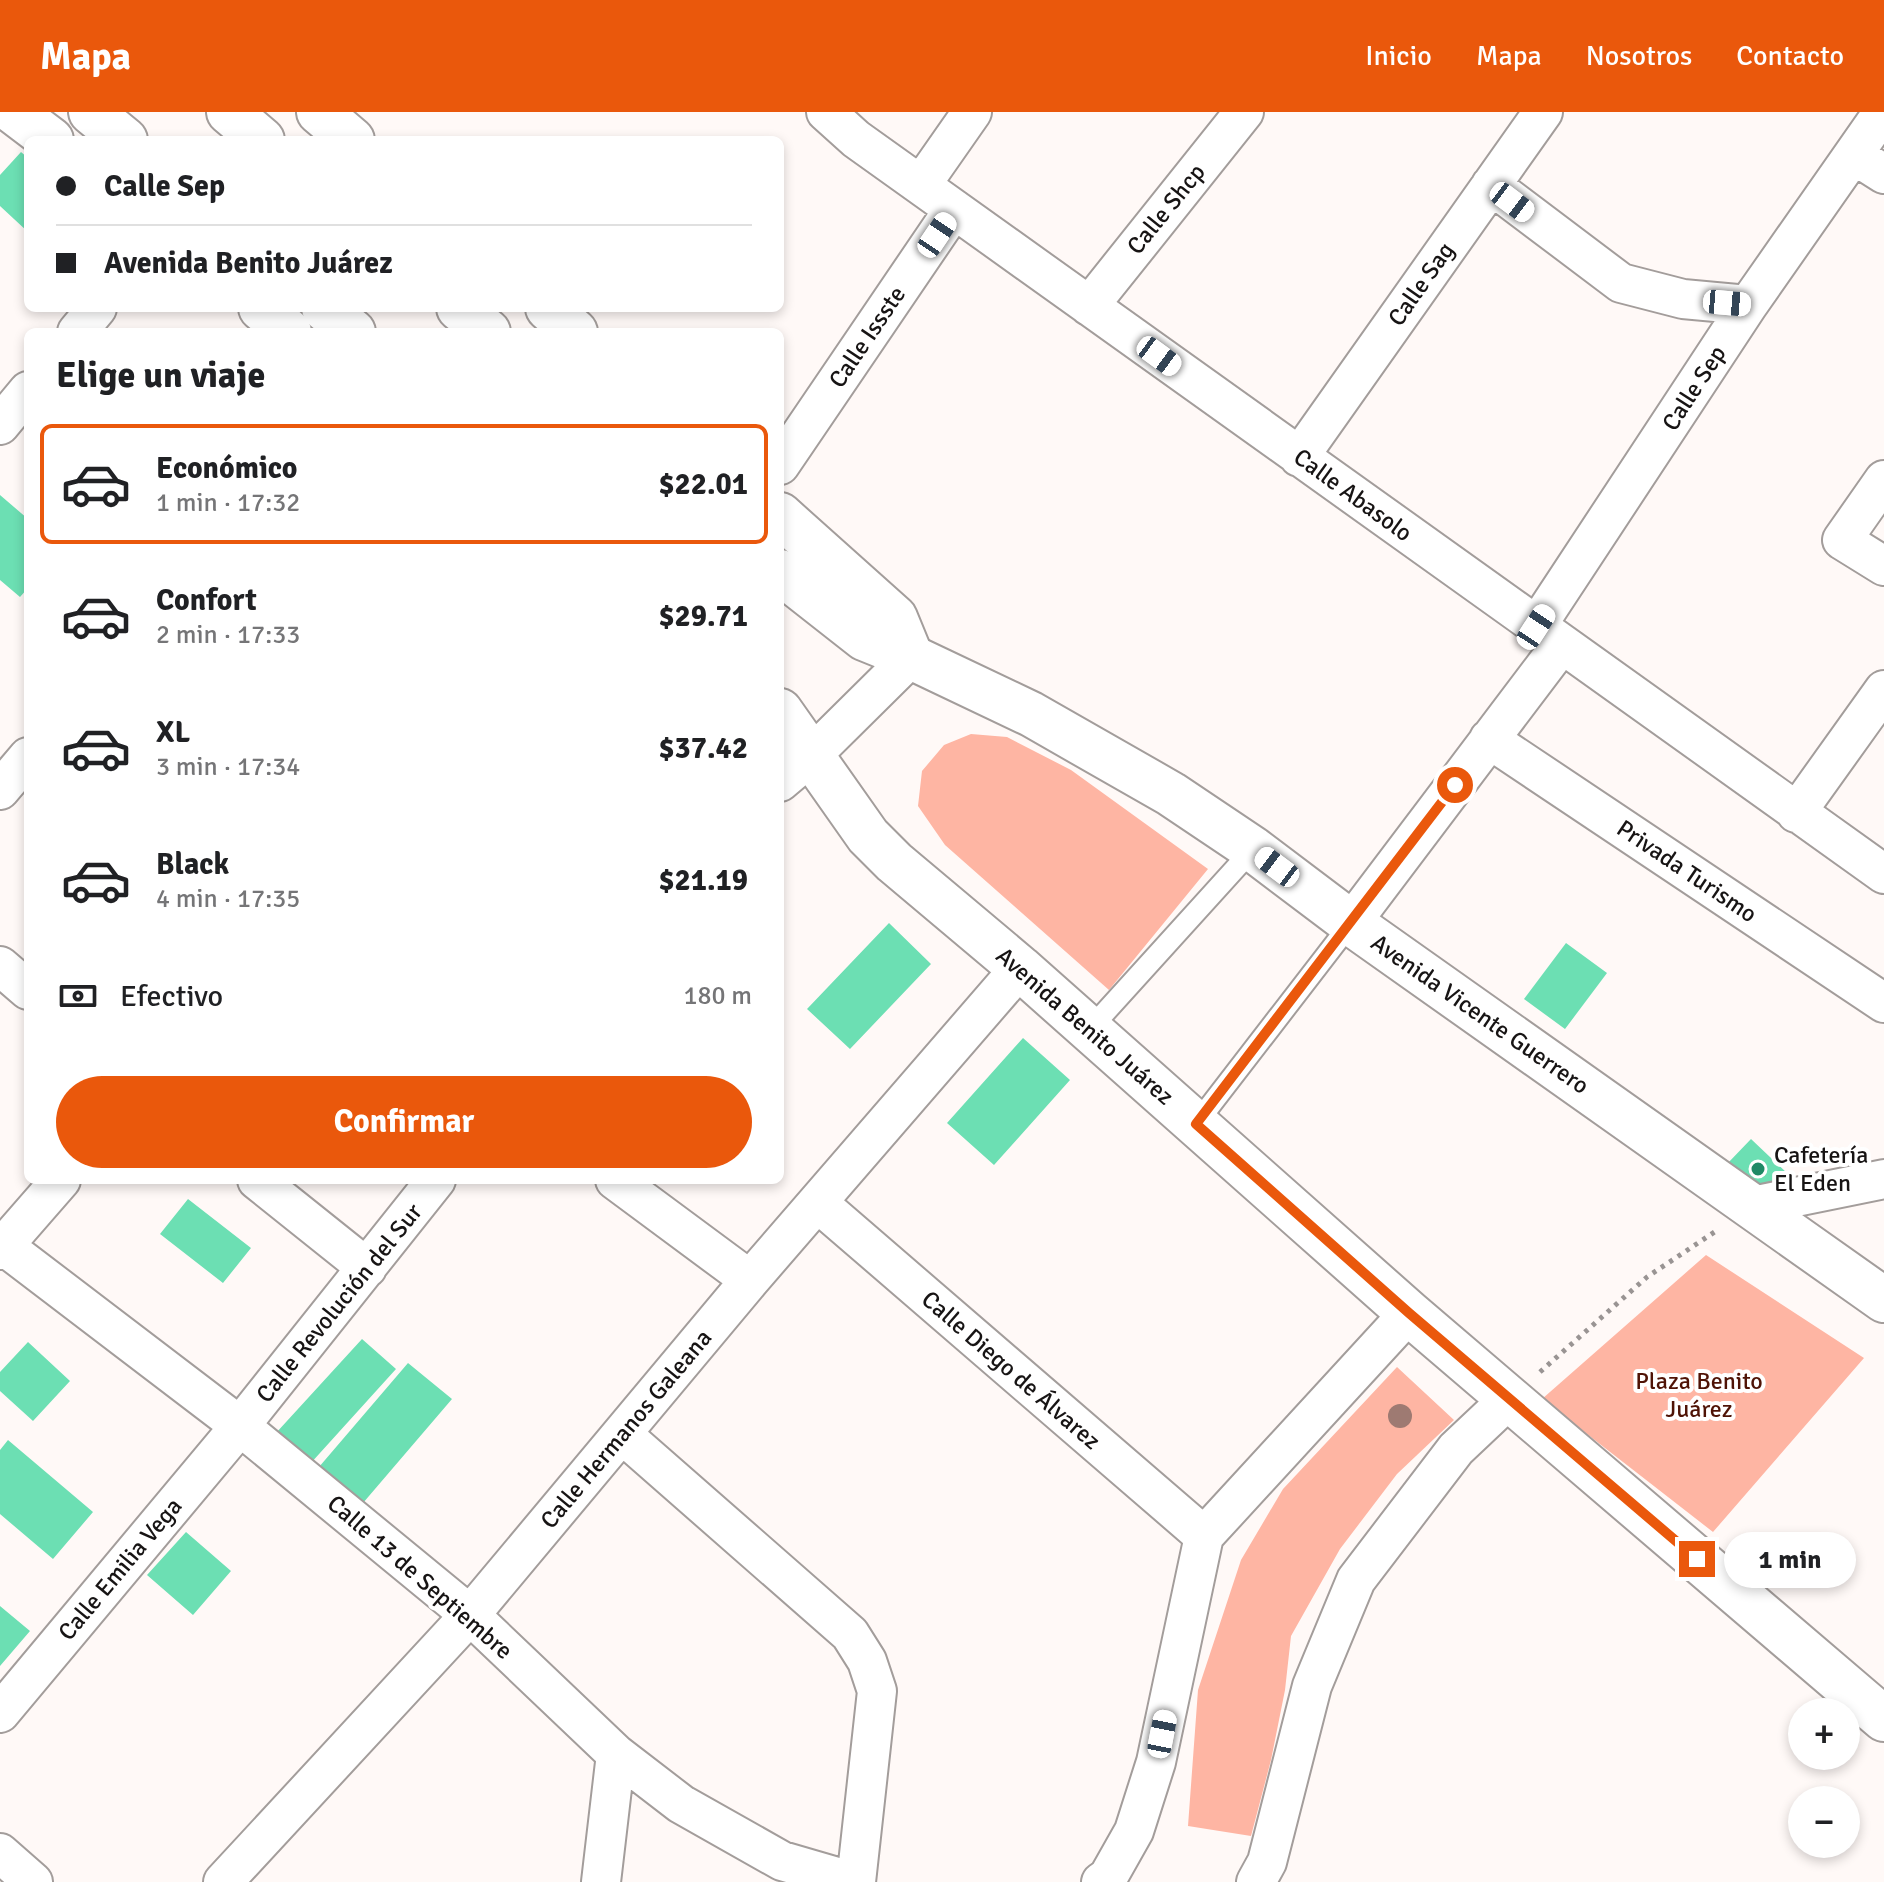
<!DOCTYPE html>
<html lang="es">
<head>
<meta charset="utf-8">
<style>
	:root { --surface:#fff; --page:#f6f6f6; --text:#202124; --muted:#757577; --line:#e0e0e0; --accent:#ea580c }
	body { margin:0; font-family:Signika,sans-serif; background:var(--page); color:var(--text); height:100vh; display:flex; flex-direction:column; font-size:30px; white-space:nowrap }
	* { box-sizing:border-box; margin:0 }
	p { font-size:26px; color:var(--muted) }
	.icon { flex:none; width:44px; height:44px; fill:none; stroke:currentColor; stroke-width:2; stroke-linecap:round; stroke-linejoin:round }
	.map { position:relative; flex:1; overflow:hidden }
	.details { position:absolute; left:24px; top:216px; width:760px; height:856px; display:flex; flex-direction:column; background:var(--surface); border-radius:12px; box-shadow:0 4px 12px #0003 }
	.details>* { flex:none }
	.guide { position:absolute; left:24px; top:24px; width:760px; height:176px; border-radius:12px; box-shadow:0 4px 12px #0003; display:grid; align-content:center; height:176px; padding:0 32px; background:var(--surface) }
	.controls { position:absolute; left:1788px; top:1586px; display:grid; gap:16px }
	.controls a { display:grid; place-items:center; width:72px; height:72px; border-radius:50%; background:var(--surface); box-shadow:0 4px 12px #0003; font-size:40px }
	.end { position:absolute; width:36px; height:36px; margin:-18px; border:10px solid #ea580c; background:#fff; box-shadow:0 0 0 4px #fff }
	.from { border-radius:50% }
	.bubble { position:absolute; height:56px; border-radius:28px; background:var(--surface); box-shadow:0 4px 12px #0003; font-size:26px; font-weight:800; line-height:56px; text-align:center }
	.car { position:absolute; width:24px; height:48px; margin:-24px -12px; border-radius:10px; box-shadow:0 0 6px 2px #0007; background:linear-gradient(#fff 24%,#345 0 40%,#fff 0 76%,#345 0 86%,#fff 0) }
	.guide b { display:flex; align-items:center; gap:28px; height:76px; font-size:30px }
	.guide b+b { border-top:2px solid var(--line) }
	.guide i { width:20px; height:20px; background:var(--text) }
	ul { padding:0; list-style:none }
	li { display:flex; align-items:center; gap:24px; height:120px; margin:0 16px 12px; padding:0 16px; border:4px solid transparent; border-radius:12px }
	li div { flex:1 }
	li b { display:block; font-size:30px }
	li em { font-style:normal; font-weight:800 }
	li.active { border-color:var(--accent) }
	li>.icon { width:72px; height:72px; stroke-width:1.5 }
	h2 { padding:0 32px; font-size:36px; line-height:96px }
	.pay { display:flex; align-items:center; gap:20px; height:88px; padding:0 32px; font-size:30px }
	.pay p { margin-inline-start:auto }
	.cta { display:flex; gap:16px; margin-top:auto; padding:16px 32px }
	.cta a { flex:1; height:92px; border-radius:48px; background:var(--accent); color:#fff; font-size:32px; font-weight:800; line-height:92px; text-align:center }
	header { display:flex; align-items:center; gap:48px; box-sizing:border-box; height:112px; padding:0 40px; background:var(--accent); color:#fff }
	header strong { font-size:38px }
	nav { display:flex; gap:44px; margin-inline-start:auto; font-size:28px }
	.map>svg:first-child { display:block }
	.green { fill:#feb5a3 }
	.building { fill:#6cdfb3 }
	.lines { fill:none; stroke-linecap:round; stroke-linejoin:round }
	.service-casing { stroke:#a39d9b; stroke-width:24 }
	.minor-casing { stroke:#a39d9b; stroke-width:42 }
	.tertiary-casing { stroke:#a39d9b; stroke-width:48 }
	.secondary-casing { stroke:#a39d9b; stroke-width:48 }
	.path { stroke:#999493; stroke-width:5; stroke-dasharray:4 6; stroke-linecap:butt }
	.service { stroke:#fff; stroke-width:20 }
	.minor { stroke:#fff; stroke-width:38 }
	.tertiary { stroke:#fff; stroke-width:44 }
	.secondary { stroke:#fff; stroke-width:44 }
	.tree { fill:#9e7a72 }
	.route { stroke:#ea580c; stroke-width:10 }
	.poi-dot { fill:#1f8966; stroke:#fff; stroke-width:3 }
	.labels { text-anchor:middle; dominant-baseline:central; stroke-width:8; stroke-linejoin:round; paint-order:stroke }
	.street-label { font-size:24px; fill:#171414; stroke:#fff }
	.poi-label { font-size:24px; fill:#171414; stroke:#fff; text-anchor:start }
	.park-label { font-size:24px; fill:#4f1306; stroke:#fff }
</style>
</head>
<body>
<header>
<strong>Mapa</strong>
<nav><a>Inicio</a><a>Mapa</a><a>Nosotros</a><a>Contacto</a></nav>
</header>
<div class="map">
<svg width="1884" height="1770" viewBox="0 0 1884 1770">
	<rect width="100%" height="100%" fill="#fff9f7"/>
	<path class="green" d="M971,622L1007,625L1071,658L1208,757L1109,878L945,733L918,694L922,659L944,633Z
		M1706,1143L1864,1246L1713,1420L1542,1287Z
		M1397,1255L1454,1308L1397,1362L1340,1437L1291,1524L1285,1578L1271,1648L1251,1724L1188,1714L1198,1578L1241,1448L1283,1377Z"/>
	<path class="building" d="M21,40L28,46V120L0,94V63Z
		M0,383L28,407V476L20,485L0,468Z
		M889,811L931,852L850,937L807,897Z
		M1566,831L1607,861L1565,917L1524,887Z
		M1023,926L1070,968L994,1053L947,1011Z
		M1751,1027L1788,1062L1765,1087L1727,1052Z
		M188,1087L251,1136L223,1171L160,1122Z
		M362,1227L396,1257L310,1352L276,1321Z
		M28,1230L70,1269L33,1309L0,1279V1260Z
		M408,1251L452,1287L363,1391L319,1355Z
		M8,1328L93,1400L53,1447L0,1402V1338Z
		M186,1420L231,1459L193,1503L147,1463Z
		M0,1494L30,1519L0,1554Z"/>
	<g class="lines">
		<g class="service-casing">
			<path id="service" d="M1089,918L1253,737
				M1196,1012L1351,811"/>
		</g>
		<g class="minor-casing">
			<path id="minor" d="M826,0L856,27L1884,762
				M1854,43L1884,62
				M921,73L972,0
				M1491,73L1621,171L1683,187L1748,193
				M1089,194L1244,0
				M77,220L97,196
				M0,313L28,279
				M1299,345L1543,0
				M780,353L954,97
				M1884,368L1842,428L1884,454
				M1536,515L1748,193L1883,0
				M1489,627L1884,891
				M780,670L812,643L911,545
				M0,678L28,645
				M1796,701L1884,578
				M1351,811L1561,533
				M0,854L28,878
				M257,1068L367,1156
				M615,1068L750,1168
				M818,1091L1204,1424
				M1752,1094L1884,1067
				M0,1131L240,1314L470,1503L616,1642L681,1692L782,1749L854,1770
				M0,1138L61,1068
				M623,1323L850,1522L867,1549L877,1579L856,1770
				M0,1601L240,1314L436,1068
				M0,1741L33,1770
				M223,1770L470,1503L750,1168L1020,856
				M601,1770L616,1642
				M1101,1770L1108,1765L1134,1719L1156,1650L1204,1424L1409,1201
				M1256,1770L1267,1750L1312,1574L1356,1468L1456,1337L1509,1287"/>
		</g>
		<g class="tertiary-casing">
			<path id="tertiary" d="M14,0L51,28
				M319,0L352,28
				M261,196L289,220
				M548,196L575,220
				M780,403L895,506L911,545"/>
		</g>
		<g class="secondary-casing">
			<path id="secondary" d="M91,0L125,28
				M229,0L262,28
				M324,196L353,220
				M459,196L488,220
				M780,460L864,526L911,545L1031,602L1171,682L1253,737L1351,811L1884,1188
				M780,599L868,724L894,750L1020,856L1409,1201L1884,1607"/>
		</g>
		<path class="path" d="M1540,1260L1647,1165L1716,1119"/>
		<use href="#service" class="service"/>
		<use href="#minor" class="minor"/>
		<use href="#tertiary" class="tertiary"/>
		<use href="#secondary" class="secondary"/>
	</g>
	<circle class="tree" cx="1400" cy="1304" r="12"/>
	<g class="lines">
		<path class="route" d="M1455,673L1196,1012L1409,1201L1697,1447"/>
	</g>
	<circle class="poi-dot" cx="1758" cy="1057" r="8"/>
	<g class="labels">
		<g class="street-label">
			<text transform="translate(1166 97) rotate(-51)">Calle Shcp</text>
			<text transform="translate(1421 172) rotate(-55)">Calle Sag</text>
			<text transform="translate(867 225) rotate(-56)">Calle Issste</text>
			<text transform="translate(1694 276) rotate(-57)">Calle Sep</text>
			<text transform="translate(1353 383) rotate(36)">Calle Abasolo</text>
			<text transform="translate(1687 759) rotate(34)">Privada Turismo</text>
			<text transform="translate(1480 902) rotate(35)">Avenida Vicente Guerrero</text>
			<text transform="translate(1085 914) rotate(41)">Avenida Benito Juárez</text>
			<text transform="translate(339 1191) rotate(-51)">Calle Revolución del Sur</text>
			<text transform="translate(1011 1258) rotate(41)">Calle Diego de Álvarez</text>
			<text transform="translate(626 1317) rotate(-50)">Calle Hermanos Galeana</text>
			<text transform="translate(120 1457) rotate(-50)">Calle Emilia Vega</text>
			<text transform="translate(420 1465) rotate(41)">Calle 13 de Septiembre</text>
		</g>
		<g class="poi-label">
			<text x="1774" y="1043">Cafetería<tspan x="1774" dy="28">El Eden</tspan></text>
		</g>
		<g class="park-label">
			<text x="1699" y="1269">Plaza Benito<tspan x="1699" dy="28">Juárez</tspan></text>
		</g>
	</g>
</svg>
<div class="controls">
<a>+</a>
<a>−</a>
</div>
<i class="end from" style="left:1455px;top:673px"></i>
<i class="end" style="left:1697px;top:1447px"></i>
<div class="bubble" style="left:1724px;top:1420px;width:132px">1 min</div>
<i class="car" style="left:1512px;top:90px;rotate:127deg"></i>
<i class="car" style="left:937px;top:123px;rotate:34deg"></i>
<i class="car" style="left:1727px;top:191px;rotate:95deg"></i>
<i class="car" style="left:1159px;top:244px;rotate:126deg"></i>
<i class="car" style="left:1536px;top:515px;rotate:33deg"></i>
<i class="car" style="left:1277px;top:755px;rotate:307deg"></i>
<i class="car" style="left:1162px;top:1622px;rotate:11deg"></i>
<div class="guide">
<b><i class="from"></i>Calle Sep</b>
<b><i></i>Avenida Benito Juárez</b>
</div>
<section class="details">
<h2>Elige un viaje</h2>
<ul>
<li class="active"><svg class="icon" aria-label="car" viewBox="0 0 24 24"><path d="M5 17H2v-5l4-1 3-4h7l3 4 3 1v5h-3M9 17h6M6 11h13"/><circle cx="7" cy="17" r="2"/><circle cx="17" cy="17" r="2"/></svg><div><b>Económico</b><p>1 min · 17:32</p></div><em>$22.01</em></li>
<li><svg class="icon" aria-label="car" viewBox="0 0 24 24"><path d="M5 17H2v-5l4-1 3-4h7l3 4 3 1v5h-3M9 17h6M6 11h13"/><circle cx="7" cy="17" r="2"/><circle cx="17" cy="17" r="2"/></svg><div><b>Confort</b><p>2 min · 17:33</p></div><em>$29.71</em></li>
<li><svg class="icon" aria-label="car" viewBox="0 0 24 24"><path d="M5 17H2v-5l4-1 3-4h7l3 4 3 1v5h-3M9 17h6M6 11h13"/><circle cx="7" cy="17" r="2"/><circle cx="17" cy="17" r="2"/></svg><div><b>XL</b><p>3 min · 17:34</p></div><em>$37.42</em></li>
<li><svg class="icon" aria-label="car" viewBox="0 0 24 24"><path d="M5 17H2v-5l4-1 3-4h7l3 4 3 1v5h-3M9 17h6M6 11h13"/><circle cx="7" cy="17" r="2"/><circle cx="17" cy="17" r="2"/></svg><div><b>Black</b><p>4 min · 17:35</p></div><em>$21.19</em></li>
</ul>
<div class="pay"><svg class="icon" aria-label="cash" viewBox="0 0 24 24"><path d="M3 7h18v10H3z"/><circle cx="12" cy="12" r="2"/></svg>Efectivo<p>180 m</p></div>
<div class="cta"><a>Confirmar</a></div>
</section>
</div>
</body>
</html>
